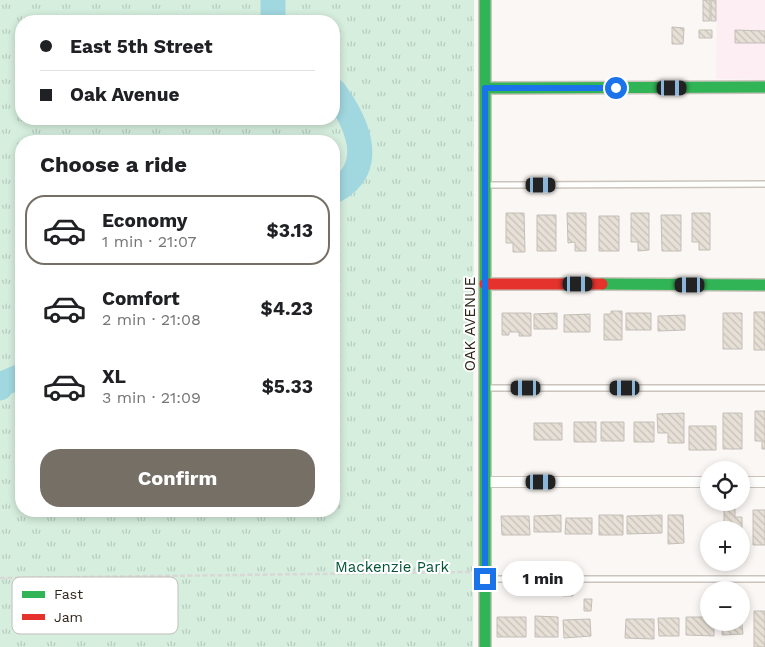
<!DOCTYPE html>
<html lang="en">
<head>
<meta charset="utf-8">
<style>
	:root { --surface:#fff; --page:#f2f2f2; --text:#202124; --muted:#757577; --line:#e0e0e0; --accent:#766f66 }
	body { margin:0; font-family:"Work Sans",sans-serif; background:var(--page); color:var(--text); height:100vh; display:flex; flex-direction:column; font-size:19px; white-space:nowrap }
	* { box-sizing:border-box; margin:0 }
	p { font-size:16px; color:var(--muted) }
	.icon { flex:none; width:28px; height:28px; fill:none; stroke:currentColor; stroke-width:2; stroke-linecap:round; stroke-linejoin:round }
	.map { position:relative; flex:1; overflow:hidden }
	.drawer { position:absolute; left:15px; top:135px; width:325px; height:382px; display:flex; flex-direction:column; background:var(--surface); border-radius:20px; box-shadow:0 2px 8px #0003 }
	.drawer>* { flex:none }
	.top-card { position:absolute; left:15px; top:15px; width:325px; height:110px; border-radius:20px; box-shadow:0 2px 8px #0003; display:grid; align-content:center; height:110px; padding:0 25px; background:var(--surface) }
	.buttons { position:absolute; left:700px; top:461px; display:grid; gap:10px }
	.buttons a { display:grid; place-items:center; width:50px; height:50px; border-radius:50%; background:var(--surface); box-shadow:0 2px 8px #0003; font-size:25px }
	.end { position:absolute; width:22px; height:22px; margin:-11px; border:6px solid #1a73e8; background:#fff; box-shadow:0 0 0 2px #fff }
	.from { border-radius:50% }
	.bubble { position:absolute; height:35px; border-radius:18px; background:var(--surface); box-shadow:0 2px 8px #0003; font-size:16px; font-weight:700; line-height:35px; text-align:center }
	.car { position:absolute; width:15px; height:30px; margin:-15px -8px; border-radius:6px; box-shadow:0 0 4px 1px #0007; background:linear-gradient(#222 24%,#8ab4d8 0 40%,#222 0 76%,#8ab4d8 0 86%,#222 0) }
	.top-card b { display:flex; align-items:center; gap:18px; height:48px; font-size:19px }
	.top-card b+b { border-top:1px solid var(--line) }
	.top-card i { width:12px; height:12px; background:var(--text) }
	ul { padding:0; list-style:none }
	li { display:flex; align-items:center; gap:15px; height:70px; margin:0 10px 8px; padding:0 15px; border:2px solid transparent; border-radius:20px }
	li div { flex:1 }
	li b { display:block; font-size:19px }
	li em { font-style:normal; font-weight:700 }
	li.current { border-color:var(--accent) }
	li>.icon { width:45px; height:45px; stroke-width:1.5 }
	h2 { padding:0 25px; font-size:22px; line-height:60px }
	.button { display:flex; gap:10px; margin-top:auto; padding:10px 25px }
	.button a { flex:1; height:58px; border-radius:20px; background:var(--accent); color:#fff; font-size:20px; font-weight:700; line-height:58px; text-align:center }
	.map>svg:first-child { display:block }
	.commercial { fill:#fdeef3 }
	.park { fill:url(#park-tufts); fill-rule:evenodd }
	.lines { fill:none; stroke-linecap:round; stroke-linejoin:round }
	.river { stroke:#a1d7df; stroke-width:25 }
	.building { fill:url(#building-back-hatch); stroke:#c4beb8 }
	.lane-casing { stroke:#cac4bd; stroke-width:8 }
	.street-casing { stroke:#cac4bd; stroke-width:12 }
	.fast-casing { stroke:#cac4bd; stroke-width:14 }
	.jam-casing { stroke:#cac4bd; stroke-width:14 }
	.path { stroke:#d9d8d6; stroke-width:2.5; stroke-dasharray:5 2.5; stroke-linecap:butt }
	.lane { stroke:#fefefd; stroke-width:5 }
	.street { stroke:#fefefd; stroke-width:10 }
	.fast { stroke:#30b455; stroke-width:11 }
	.jam { stroke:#e5322d; stroke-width:11 }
	.route { stroke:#1a73e8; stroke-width:6 }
	.labels { text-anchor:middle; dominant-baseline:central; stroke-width:4; stroke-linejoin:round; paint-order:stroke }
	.street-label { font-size:15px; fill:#2f261a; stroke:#fff }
	.park-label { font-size:15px; fill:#035436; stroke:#fff }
	.key { fill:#fff; stroke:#c1beba; stroke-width:1 }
	.key-label { font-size:14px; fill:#2f261a }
</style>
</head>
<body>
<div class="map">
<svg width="765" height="647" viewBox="0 0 765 647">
	<defs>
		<pattern id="park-tufts" width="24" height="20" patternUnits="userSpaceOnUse" patternTransform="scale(1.25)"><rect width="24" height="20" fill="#d5eede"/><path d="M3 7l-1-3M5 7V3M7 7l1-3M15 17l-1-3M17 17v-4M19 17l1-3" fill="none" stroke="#b7ccbe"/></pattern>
		<pattern id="building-back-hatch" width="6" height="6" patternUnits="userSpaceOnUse" patternTransform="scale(1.25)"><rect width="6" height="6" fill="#e7e0d7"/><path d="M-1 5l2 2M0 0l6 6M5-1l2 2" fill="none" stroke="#c6c0b8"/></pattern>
	</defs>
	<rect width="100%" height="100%" fill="#faf7f4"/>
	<path class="commercial" d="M717,0H765V80L716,79Z"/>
	<path class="park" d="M0,0H474L473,647H0ZM21,21H334V119H21ZM21,141H334V511H21Z"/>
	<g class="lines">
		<path class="river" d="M273,0V18L275,21
			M334,91C356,121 379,168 334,191
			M0,388L2,384L21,376"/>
	</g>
	<path class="building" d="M703,0H710V21H703Z
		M711,0H716V21H711Z
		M672,27L684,28L683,44H672Z
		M699,30H712V38H699Z
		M735,30L765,31V43H735Z
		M506,213H524L525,252H513V243H506Z
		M567,213H586V251H575V242L568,243Z
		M631,213H649V250L638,251V242H631Z
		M692,213H710V250H699V242H692Z
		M537,215H556V251H537Z
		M661,215H681V251H662Z
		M599,216H619V251H599Z
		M611,311H622V340H604V314H611Z
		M754,312H765V350H754Z
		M502,313H531V336H519V332H509V335H502Z
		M557,313V329H534V314Z
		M626,313H651V330H626Z
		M723,313H742V349H723Z
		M590,314V332H564V315Z
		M685,315V330L658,331V316Z
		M755,411H765V449H762V441H755Z
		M684,413V443H668V433H658L657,414Z
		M723,413H742V449H723Z
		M574,422H596V442H574Z
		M601,422H624V441H601Z
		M634,422H654V442H634Z
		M534,423H562V440H534Z
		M689,426H716V450H689Z
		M724,508H735V517H742V546L741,530H724Z
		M753,510H765V545H753Z
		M561,515V532H534V516Z
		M599,515H623V535H599Z
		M662,515V533L627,534V516Z
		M668,515H683L684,543L668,544Z
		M501,516H529L530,535H502Z
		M566,518H592V534H565Z
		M563,588H573V596H563Z
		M584,599H592L591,611H584Z
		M754,611H765V647H754Z
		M535,616L558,617V637H535Z
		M741,616L743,634L722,635V622H741Z
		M497,617H526V637H497Z
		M686,617H709V622H714V636L686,635Z
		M658,618H679V636H659Z
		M590,619L591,636L564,638L563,620Z
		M626,619H654V639L625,638Z"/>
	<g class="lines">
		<g class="lane-casing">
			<path id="lane" d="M488,185L765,184
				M486,388H765
				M486,579H765"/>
		</g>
		<g class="street-casing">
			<path id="street" d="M485,482H709
				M741,482H765"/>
		</g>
		<g class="fast-casing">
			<path id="fast" d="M485,0V647
				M485,88L765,87
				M602,284L765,285"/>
		</g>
		<g class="jam-casing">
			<path id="jam" d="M485,284H602"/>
		</g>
		<path class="path" d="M0,578L471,572"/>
		<use href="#lane" class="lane"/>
		<use href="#street" class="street"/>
		<use href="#fast" class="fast"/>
		<use href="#jam" class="jam"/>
	</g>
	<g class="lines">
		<path class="route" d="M485,579V88H616"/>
	</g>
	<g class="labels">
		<g class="street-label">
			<text transform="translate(470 324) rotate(-90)">OAK AVENUE</text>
		</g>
		<g class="park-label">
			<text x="392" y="567">Mackenzie Park</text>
		</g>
	</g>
	<rect x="12" y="577" width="166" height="57" rx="8" class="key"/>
	<rect x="22" y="591" width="23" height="7" fill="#30b455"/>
	<rect x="22" y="614" width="23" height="6" fill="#e5322d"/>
	<g class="key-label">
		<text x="54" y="599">Fast</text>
		<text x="54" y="622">Jam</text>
	</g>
</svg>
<div class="buttons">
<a><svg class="icon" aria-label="locate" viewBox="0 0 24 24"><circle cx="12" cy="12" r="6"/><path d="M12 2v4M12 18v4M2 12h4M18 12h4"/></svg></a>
<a>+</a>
<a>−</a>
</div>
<i class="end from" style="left:616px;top:88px"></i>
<i class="end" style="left:485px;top:579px"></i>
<div class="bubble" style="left:502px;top:561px;width:82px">1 min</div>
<i class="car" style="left:672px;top:88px;rotate:90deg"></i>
<i class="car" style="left:541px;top:185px;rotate:90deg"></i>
<i class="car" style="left:578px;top:284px;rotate:90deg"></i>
<i class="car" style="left:690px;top:285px;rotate:270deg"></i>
<i class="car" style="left:526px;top:388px;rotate:270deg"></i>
<i class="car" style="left:625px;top:388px;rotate:270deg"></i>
<i class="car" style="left:541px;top:482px;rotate:90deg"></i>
<div class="top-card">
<b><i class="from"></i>East 5th Street</b>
<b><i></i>Oak Avenue</b>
</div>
<section class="drawer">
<h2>Choose a ride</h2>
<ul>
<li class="current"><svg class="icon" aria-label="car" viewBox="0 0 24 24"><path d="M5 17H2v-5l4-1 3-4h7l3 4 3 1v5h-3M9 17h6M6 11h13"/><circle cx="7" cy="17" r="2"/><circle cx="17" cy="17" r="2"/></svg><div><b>Economy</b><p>1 min · 21:07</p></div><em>$3.13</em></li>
<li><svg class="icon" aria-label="car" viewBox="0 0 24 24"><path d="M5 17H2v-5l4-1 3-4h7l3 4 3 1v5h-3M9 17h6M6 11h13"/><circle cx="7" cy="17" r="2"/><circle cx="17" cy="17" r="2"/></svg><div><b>Comfort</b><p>2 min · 21:08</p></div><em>$4.23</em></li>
<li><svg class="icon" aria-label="car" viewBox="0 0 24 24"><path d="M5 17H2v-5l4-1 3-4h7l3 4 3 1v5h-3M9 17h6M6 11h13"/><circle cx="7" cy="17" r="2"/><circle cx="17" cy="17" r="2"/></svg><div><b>XL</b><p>3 min · 21:09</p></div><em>$5.33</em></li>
</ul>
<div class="button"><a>Confirm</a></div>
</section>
</div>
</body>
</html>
